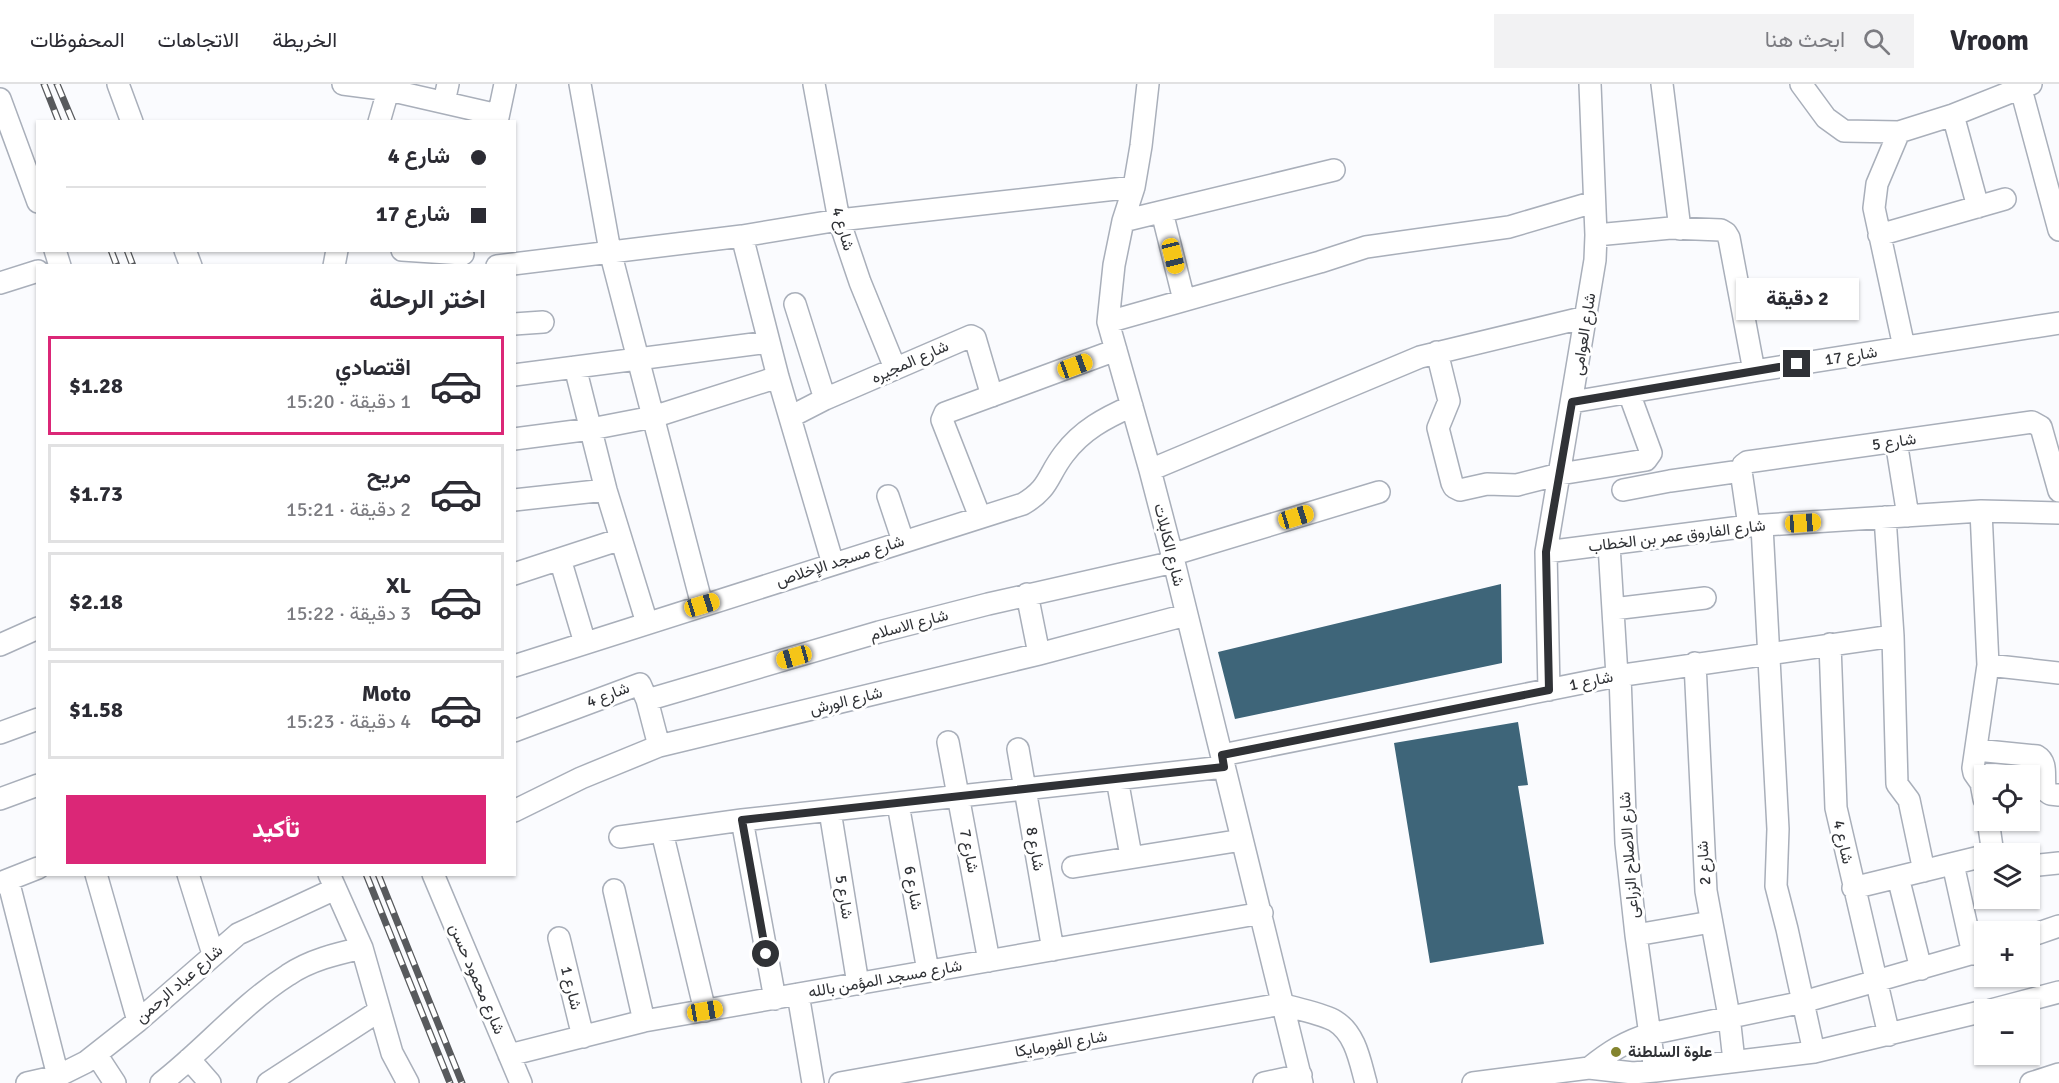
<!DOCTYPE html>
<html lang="ar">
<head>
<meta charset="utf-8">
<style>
	:root { --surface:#fff; --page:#f2f2f3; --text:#2b2b33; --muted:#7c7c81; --line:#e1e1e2; --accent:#db2777 }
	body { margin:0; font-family:Signika,Vazirmatn,sans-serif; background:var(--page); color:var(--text); direction:rtl; height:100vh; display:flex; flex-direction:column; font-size:22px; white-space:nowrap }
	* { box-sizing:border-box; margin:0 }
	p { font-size:20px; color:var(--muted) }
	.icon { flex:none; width:33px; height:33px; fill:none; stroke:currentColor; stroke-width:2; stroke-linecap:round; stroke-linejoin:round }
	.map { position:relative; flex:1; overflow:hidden; direction:ltr }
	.drawer { position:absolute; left:36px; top:180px; width:480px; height:612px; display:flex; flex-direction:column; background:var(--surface); border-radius:0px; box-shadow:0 2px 4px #0004; direction:rtl }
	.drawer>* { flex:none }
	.guide { position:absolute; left:36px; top:36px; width:480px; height:132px; border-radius:0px; box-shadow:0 2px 4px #0004; direction:rtl; display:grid; align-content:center; height:132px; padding:0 30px; background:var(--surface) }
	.controls { position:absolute; left:1974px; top:681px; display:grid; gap:12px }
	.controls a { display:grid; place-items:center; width:66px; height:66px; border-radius:0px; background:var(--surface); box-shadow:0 2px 4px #0004; font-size:30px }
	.end { position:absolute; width:27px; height:27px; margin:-14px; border:8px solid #303236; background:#fff; box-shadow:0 0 0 3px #fff }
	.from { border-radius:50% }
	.bubble { position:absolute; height:42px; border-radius:0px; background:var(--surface); box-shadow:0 2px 4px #0004; font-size:20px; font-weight:800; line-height:42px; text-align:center; direction:rtl }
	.car { position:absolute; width:18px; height:36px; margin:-18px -9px; border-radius:8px; box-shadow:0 0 4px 2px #0007; background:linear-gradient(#f5c518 24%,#345 0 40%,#f5c518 0 76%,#345 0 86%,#f5c518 0) }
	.guide b { display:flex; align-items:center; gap:21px; height:57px; font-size:22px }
	.guide b+b { border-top:2px solid var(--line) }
	.guide i { width:15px; height:15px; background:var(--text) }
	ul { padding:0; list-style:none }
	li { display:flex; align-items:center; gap:18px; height:99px; margin:0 12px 9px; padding:0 18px; border:3px solid var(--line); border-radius:0px }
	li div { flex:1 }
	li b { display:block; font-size:22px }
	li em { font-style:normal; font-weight:800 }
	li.active { border-color:var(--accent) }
	li>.icon { width:54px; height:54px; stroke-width:1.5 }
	h2 { padding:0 30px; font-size:27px; line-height:72px }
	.action { display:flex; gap:12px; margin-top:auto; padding:12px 30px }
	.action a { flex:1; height:69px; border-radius:0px; background:var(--accent); color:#fff; font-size:24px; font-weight:800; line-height:69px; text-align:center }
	header { display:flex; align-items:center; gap:36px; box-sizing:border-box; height:84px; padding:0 30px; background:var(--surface); border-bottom:2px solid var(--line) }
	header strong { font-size:28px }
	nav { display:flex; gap:33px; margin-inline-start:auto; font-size:21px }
	.search { width:420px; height:54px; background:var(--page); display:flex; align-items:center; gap:15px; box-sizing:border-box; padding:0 21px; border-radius:0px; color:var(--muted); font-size:22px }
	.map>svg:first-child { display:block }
	.building { fill:#3e6579 }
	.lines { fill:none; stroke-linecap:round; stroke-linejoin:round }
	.minor-casing { stroke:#a9afba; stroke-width:24 }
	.minor { stroke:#fff; stroke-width:21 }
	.rail-casing { stroke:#585a5d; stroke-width:7 }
	.rail { stroke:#fff; stroke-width:4.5; stroke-dasharray:14; stroke-linecap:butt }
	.route { stroke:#303236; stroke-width:8 }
	.poi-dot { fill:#84842e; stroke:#fff; stroke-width:2 }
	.labels { text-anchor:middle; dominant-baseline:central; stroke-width:6; stroke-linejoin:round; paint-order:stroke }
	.street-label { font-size:16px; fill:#303236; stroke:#fff }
	.poi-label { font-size:16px; font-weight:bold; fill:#303236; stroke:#fff; text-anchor:start }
</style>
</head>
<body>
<header>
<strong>Vroom</strong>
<div class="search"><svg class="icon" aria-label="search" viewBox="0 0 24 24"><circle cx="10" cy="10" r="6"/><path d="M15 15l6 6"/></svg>ابحث هنا</div>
<nav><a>الخريطة</a><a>الاتجاهات</a><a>المحفوظات</a></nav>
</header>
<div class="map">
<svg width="2059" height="999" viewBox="0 0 2059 999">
	<rect width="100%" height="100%" fill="#fafbfe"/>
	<path class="building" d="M1501,500L1502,579L1235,635L1218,568Z
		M1518,638L1528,701L1518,702L1544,860L1430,879L1394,659Z"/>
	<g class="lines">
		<g class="minor-casing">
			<path id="minor" d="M118,0L132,38
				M343,0L389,6L498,31
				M580,0L610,167L702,521
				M814,0L839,136L860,198L895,284
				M1148,0L1141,62L1134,103L1123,137L1114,181L1108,238L1150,386L1174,478L1302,999
				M1662,0L1680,145
				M1801,0L1826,34L1844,47L1899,48L1953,31L2031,0
				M2021,5L2059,146
				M0,15L38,118
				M444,18L448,0
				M1953,31L1978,123
				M379,38L390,0
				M497,38L505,0
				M1899,48L1877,100L1874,124L1904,263
				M1162,128L1184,216
				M1123,137L1334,86
				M1596,151L1671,144L1721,146L1726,149L1729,154L1754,287
				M1879,151L2005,115
				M742,152L778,293L833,480
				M55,166L60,182
				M185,166L191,182
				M402,166L463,170
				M334,182L337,166
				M497,182L742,152L839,136L1134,103
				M0,199L38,187
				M795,220L825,315
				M1108,238L1320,178L1366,163L1509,143L1594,118
				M514,240L543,238
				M1437,268L1449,317L1438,344L1452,399L1454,403L1460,406L1487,400L1517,401L1560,390L1646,376L1651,369L1629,309
				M575,283L606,406L647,539
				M514,291L769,258
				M1572,318L1754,287L2059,239
				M790,333L825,315L971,252L975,254L992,312
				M514,355L591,345L653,333L778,293
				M1896,357L1908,432
				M1150,386L1420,273L1586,233
				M1623,406L1670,397L1741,387
				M888,412L903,457
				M514,416L606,406
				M1981,427L1988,581L1973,684L1974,689L1981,699L1984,715
				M980,433L942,336L945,329L1116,266
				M1885,433L1893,552L1897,700L1909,716L1924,787
				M1749,442L1741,387L1743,381L1747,378L2032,338L2041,343L2059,407
				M1762,442L1778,745L1776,802L1787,845L1814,968
				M1609,461L1617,592
				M1546,468L1749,442L1981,427L2059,429
				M1171,471L1379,408
				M560,475L585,559
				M514,490L621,455
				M1027,510L1039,570
				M1613,525L1705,514
				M1830,560L1836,724L1889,951
				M0,561L38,544
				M1695,579L1706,807L1729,932L1734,977
				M1988,581L2059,589
				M514,582L1023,420C1050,404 1047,392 1064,370C1082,346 1105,334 1132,322
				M1620,591L1626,759L1636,851L1655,987
				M1549,606L1546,468L1595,176L1596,151L1590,0
				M647,616L879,548L988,520L1174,478
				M514,647L640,600L647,616L659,662
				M0,649L38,635
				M948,658L989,877
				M1018,665L1053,866
				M1976,666L2037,672C2049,679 2042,696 2046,707L2050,710L2059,711
				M1222,671L1617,592L1893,552
				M1117,695L1131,772
				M0,715L38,701
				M898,720L928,887
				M514,727L581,694L659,662L1039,570L1186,531
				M830,727L858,900
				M742,736L775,915
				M1988,736L1993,770
				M662,748L705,927
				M620,753L742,736L1224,683
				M1953,780L1973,870
				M2030,782L2059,779
				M1073,783L1242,756
				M96,790L138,937
				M188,790L213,870
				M329,790L362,864L392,969L408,999
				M433,790L521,999
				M1898,793L1921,885
				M8,796L58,992
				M0,799L38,784
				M1853,804L1984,772
				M614,806L644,937
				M1636,851L1711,838
				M2030,852L2059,842
				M559,854L583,953
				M798,910L813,999
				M1991,926L2059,908
				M96,970L115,999
				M509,971L644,937L1262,829
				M189,975L210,999
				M1589,984C1609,968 1626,957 1650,950L1803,918L1984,866
				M27,999L58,992L86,978L138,937L238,850L335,805
				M161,999C205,965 241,921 288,891C310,876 336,870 362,864
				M268,999L379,927
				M840,999L1282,920C1296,925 1324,930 1335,937C1356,950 1360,978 1366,999
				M1264,999L1301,991
				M1473,999L1589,984L1633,989L1655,987L1814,968L1984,927
				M2031,999L2059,990"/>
		</g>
		<use href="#minor" class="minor"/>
		<g class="rail-casing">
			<path id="rail" d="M44,0L59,38
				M57,0L73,38
				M111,166L117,182
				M127,166L133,182
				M366,790L450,999
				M378,790L462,999"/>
		</g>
		<use href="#rail" class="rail"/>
	</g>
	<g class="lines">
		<path class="route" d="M766,870L742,736L1224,683L1222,671L1549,606L1546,468L1572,318L1797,280"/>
	</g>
	<circle class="poi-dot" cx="1616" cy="968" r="6"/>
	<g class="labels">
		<g class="street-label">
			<text transform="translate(843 145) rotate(74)">شارع 4</text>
			<text transform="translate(1584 250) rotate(-81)">شارع العوامى</text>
			<text transform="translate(1851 272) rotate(-9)">شارع 17</text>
			<text transform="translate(910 278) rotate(-24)">شارع المجيره</text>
			<text transform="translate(1894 358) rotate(-8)">شارع 5</text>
			<text transform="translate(1677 452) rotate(-7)">شارع الفاروق عمر بن الخطاب</text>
			<text transform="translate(1169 461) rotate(76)">شارع الكابلات</text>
			<text transform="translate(840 477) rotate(-18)">شارع مسجد الإخلاص</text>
			<text transform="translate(909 541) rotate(-15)">شارع الاسلام</text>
			<text transform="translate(1591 597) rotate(-12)">شارع 1</text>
			<text transform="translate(608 611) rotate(-21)">شارع 4</text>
			<text transform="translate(846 617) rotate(-14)">شارع الورش</text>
			<text transform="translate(1843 758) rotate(77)">شارع 4</text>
			<text transform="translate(1035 765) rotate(80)">شارع 8</text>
			<text transform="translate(969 767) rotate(79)">شارع 7</text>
			<text transform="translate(1629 771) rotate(-94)">شارع الاصلاح الزراعى</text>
			<text transform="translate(1704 779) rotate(-94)">شارع 2</text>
			<text transform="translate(913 804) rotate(80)">شارع 6</text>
			<text transform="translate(844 813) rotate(81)">شارع 5</text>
			<text transform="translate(477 895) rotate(67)">شارع محمود حسن</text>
			<text transform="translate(885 895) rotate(-10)">شارع مسجد المؤمن بالله</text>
			<text transform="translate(179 900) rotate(-41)">شارع عباد الرحمن</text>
			<text transform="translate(571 904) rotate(76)">شارع 1</text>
			<text transform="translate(1061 960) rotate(-10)">شارع الفورمايكا</text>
		</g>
		<g class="poi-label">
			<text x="1628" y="968">علوة السلطنة</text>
		</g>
	</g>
</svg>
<div class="controls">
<a><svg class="icon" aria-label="locate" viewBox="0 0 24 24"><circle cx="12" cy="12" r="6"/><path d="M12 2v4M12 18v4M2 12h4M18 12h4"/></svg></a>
<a><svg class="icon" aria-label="layers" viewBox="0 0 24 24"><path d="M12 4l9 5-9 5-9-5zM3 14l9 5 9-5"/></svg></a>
<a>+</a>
<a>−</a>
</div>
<i class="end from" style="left:766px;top:870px"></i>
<i class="end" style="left:1797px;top:280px"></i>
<div class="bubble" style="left:1736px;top:194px;width:123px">2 دقيقة</div>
<i class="car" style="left:1173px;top:172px;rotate:166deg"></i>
<i class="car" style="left:1075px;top:282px;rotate:70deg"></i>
<i class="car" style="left:1296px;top:433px;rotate:73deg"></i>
<i class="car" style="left:1803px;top:439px;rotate:86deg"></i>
<i class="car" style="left:702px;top:521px;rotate:73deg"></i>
<i class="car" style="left:794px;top:573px;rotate:254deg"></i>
<i class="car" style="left:705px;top:927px;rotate:80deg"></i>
<div class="guide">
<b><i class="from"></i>شارع 4</b>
<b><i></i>شارع 17</b>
</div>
<section class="drawer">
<h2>اختر الرحلة</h2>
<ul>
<li class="active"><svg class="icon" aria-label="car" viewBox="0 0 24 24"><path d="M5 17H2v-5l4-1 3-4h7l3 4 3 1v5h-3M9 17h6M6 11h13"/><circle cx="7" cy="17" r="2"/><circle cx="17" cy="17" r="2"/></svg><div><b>اقتصادي</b><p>1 دقيقة · 15:20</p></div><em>$1.28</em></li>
<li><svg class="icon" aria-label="car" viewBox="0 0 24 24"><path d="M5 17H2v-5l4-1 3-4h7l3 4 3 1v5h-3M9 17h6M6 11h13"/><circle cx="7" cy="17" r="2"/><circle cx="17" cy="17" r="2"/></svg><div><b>مريح</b><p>2 دقيقة · 15:21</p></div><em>$1.73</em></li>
<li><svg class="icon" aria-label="car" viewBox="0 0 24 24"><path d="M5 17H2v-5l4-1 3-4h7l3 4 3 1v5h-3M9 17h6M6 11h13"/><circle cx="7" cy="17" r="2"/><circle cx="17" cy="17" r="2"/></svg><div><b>XL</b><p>3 دقيقة · 15:22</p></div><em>$2.18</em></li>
<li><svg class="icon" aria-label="car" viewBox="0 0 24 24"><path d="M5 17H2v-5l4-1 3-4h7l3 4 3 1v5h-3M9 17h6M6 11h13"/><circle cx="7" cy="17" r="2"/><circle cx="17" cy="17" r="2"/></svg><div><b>Moto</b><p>4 دقيقة · 15:23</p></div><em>$1.58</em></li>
</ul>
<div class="action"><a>تأكيد</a></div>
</section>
</div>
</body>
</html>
